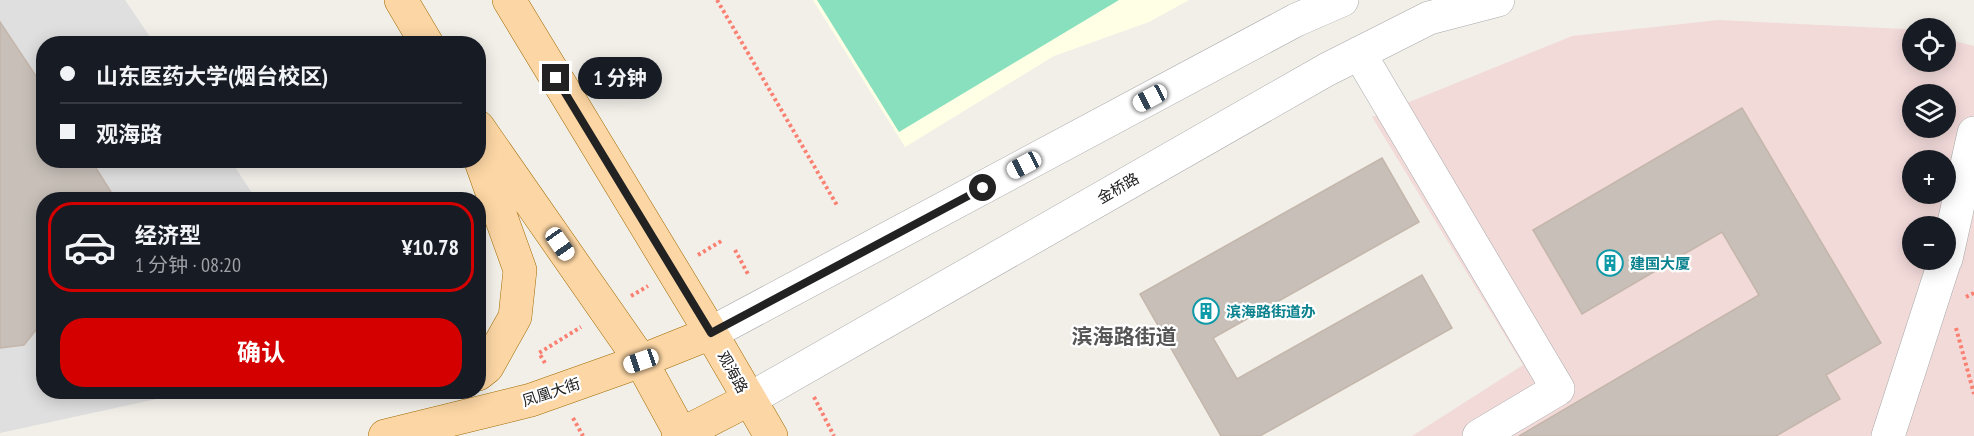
<!DOCTYPE html>
<html lang="zh">
<head>
<meta charset="utf-8">
<style>
	:root { --surface:#171b24; --page:#242831; --text:#f1f3f6; --muted:#9ea1a6; --line:#363941; --accent:#d40000 }
	body { margin:0; font-family:"PT Sans Narrow","Noto Sans SC",sans-serif; background:var(--page); color:var(--text); height:100vh; display:flex; flex-direction:column; font-size:22px; white-space:nowrap }
	* { box-sizing:border-box; margin:0 }
	p { font-size:20px; color:var(--muted) }
	.icon { flex:none; width:33px; height:33px; fill:none; stroke:currentColor; stroke-width:2; stroke-linecap:round; stroke-linejoin:round }
	.map { position:relative; flex:1; overflow:hidden }
	.side { position:absolute; left:36px; top:192px; width:450px; height:207px; display:flex; flex-direction:column; background:var(--surface); border-radius:24px; box-shadow:0 3px 15px #0003 }
	.side>* { flex:none }
	.top-card { position:absolute; left:36px; top:36px; width:450px; height:132px; border-radius:24px; box-shadow:0 3px 15px #0003; display:grid; align-content:center; height:132px; padding:0 24px; background:var(--surface) }
	.tools { position:absolute; left:1902px; top:18px; display:grid; gap:12px }
	.tools a { display:grid; place-items:center; width:54px; height:54px; border-radius:50%; background:var(--surface); box-shadow:0 3px 15px #0003; font-size:30px }
	.end { position:absolute; width:27px; height:27px; margin:-14px; border:8px solid #222; background:#fff; box-shadow:0 0 0 3px #fff }
	.from { border-radius:50% }
	.bubble { position:absolute; height:42px; border-radius:21px; background:var(--surface); box-shadow:0 3px 15px #0003; font-size:20px; font-weight:700; line-height:42px; text-align:center }
	.car { position:absolute; width:18px; height:36px; margin:-18px -9px; border-radius:8px; box-shadow:0 0 4px 2px #0007; background:linear-gradient(#fff 24%,#345 0 40%,#fff 0 76%,#345 0 86%,#fff 0) }
	.top-card b { display:flex; align-items:center; gap:21px; height:57px; font-size:22px }
	.top-card b+b { border-top:2px solid var(--line) }
	.top-card i { width:15px; height:15px; background:var(--text) }
	ul { padding:10px 0 0; list-style:none }
	li { display:flex; align-items:center; gap:18px; height:90px; margin:0 12px 9px; padding:0 12px; border:3px solid transparent; border-radius:24px }
	li div { flex:1 }
	li b { display:block; font-size:22px }
	li em { font-style:normal; font-weight:700 }
	li.on { border-color:var(--accent) }
	li>.icon { width:54px; height:54px; stroke-width:1.5 }
	.primary-button { display:flex; gap:12px; margin-top:auto; padding:12px 24px }
	.primary-button a { flex:1; height:69px; border-radius:24px; background:var(--accent); color:#fff; font-size:24px; font-weight:700; line-height:69px; text-align:center }
	.map>svg:first-child { display:block }
	.residential { fill:#e0dfdf }
	.commercial { fill:#f2dad9; fill-rule:evenodd }
	.education { fill:#ffffe5 }
	.pitch { fill:#88e0be }
	.building { fill:#c7bfb8; stroke:#c4b6ab; stroke-width:1.5 }
	.lines { fill:none; stroke-linecap:round; stroke-linejoin:round }
	.minor-casing { stroke:#a9a9a9; stroke-width:34 }
	.major-casing { stroke:#a06b00; stroke-width:34 }
	.path { stroke:#fa8072; stroke-width:4; stroke-dasharray:3 3; stroke-linecap:butt }
	.minor { stroke:#fff; stroke-width:33 }
	.major { stroke:#fcd6a4; stroke-width:33 }
	.route { stroke:#222; stroke-width:8 }
	.labels { text-anchor:middle; dominant-baseline:central; stroke-width:4.5; stroke-linejoin:round; paint-order:stroke }
	.street-label { font-size:15px; fill:#222; stroke:#fff }
	.culture-label { font-size:15px; font-weight:bold; fill:#0d838f; stroke:#fff; text-anchor:start }
	.district-label { font-size:21px; font-weight:bold; fill:#555; stroke:#fff }
</style>
</head>
<body>
<div class="map">
<svg width="1974" height="436" viewBox="0 0 1974 436">
	<rect width="100%" height="100%" fill="#f2efe9"/>
	<path class="residential" d="M0,0H125L154,43L44,44V160L231,161L256,199L44,200V392H189L0,433Z"/>
	<path class="commercial" d="M1718,20L1905,29L1912,31V62H1946V39L1974,46V436H1412L1523,365L1372,117L1572,36ZM1912,94H1946V128H1912ZM1912,160H1946V194H1912ZM1912,226H1946V260H1912Z"/>
	<path class="education" d="M813,0H1189L1149,22L1054,56L905,147Z"/>
	<path class="pitch" d="M817,0H1119L899,132Z"/>
	<path class="building" d="M0,22L44,88V160H91L116,200H44V320L24,345L0,348Z
		M1742,108L1881,343L1826,375L1840,399L1776,436H1519L1759,295L1722,232L1582,314L1533,230Z
		M1382,158L1419,222L1213,338L1237,379L1422,275L1452,328L1260,436H1221L1140,294Z"/>
	<g class="lines">
		<g class="minor-casing">
			<path id="minor" d="M1359,53L1558,389L1479,436
				M1946,259L1974,133
				M711,333L1296,20L1342,0
				M748,400L1326,70L1429,18L1498,0
				M1888,436L1945,260"/>
		</g>
		<g class="major-casing">
			<path id="major" d="M401,0L427,44
				M509,0L711,333L771,436
				M478,127L641,361L682,436
				M478,153L520,270L515,317L487,367L478,374
				M385,436L531,400L641,361L711,333
				M678,436L748,400"/>
		</g>
		<path class="path" d="M717,0L838,207
			M735,250L749,276
			M698,255L723,240
			M631,296L648,286
			M1966,297L1974,293
			M1956,328L1974,394
			M545,363L539,353L581,327
			M814,397L834,436
			M573,418L583,436"/>
		<use href="#minor" class="minor"/>
		<use href="#major" class="major"/>
	</g>
	<g class="lines">
		<path class="route" d="M556,78L711,333L983,188"/>
	</g>
	<defs>
		<g id="building-ring" transform="scale(1.35)"><circle r="9.5" fill="#fff" stroke="#0f9aa8" stroke-width="1.5"/><path d="M-4-6H4V6H1V3H-1V6H-4ZM-2.5-4.3h1.7v1.8h-1.7ZM.8-4.3h1.7v1.8H.8ZM-2.5-1h1.7V.8h-1.7ZM.8-1h1.7V.8H.8Z" fill="#0f9aa8"/></g>
	</defs>
	<g fill-rule="evenodd">
		<use href="#building-ring" x="1610" y="263"/>
		<use href="#building-ring" x="1206" y="311"/>
	</g>
	<g class="labels">
		<g class="street-label">
			<text transform="translate(1118 188) rotate(-30)">金桥路</text>
			<text transform="translate(733 372) rotate(61)">观海路</text>
			<text transform="translate(551 392) rotate(-18)">凤凰大街</text>
		</g>
		<g class="culture-label">
			<text x="1630" y="263">建国大厦</text>
			<text x="1226" y="311">滨海路街道办</text>
		</g>
		<g class="district-label">
			<text x="1124" y="336">滨海路街道</text>
		</g>
	</g>
</svg>
<div class="tools">
<a><svg class="icon" aria-label="locate" viewBox="0 0 24 24"><circle cx="12" cy="12" r="6"/><path d="M12 2v4M12 18v4M2 12h4M18 12h4"/></svg></a>
<a><svg class="icon" aria-label="layers" viewBox="0 0 24 24"><path d="M12 4l9 5-9 5-9-5zM3 14l9 5 9-5"/></svg></a>
<a>+</a>
<a>−</a>
</div>
<i class="end from" style="left:983px;top:188px"></i>
<i class="end" style="left:556px;top:78px"></i>
<div class="bubble" style="left:578px;top:57px;width:84px">1 分钟</div>
<i class="car" style="left:1150px;top:98px;rotate:242deg"></i>
<i class="car" style="left:1024px;top:165px;rotate:242deg"></i>
<i class="car" style="left:560px;top:244px;rotate:145deg"></i>
<i class="car" style="left:641px;top:361px;rotate:251deg"></i>
<div class="top-card">
<b><i class="from"></i>山东医药大学(烟台校区)</b>
<b><i></i>观海路</b>
</div>
<section class="side">
<ul>
<li class="on"><svg class="icon" aria-label="car" viewBox="0 0 24 24"><path d="M5 17H2v-5l4-1 3-4h7l3 4 3 1v5h-3M9 17h6M6 11h13"/><circle cx="7" cy="17" r="2"/><circle cx="17" cy="17" r="2"/></svg><div><b>经济型</b><p>1 分钟 · 08:20</p></div><em>¥10.78</em></li>
</ul>
<div class="primary-button"><a>确认</a></div>
</section>
</div>
</body>
</html>
